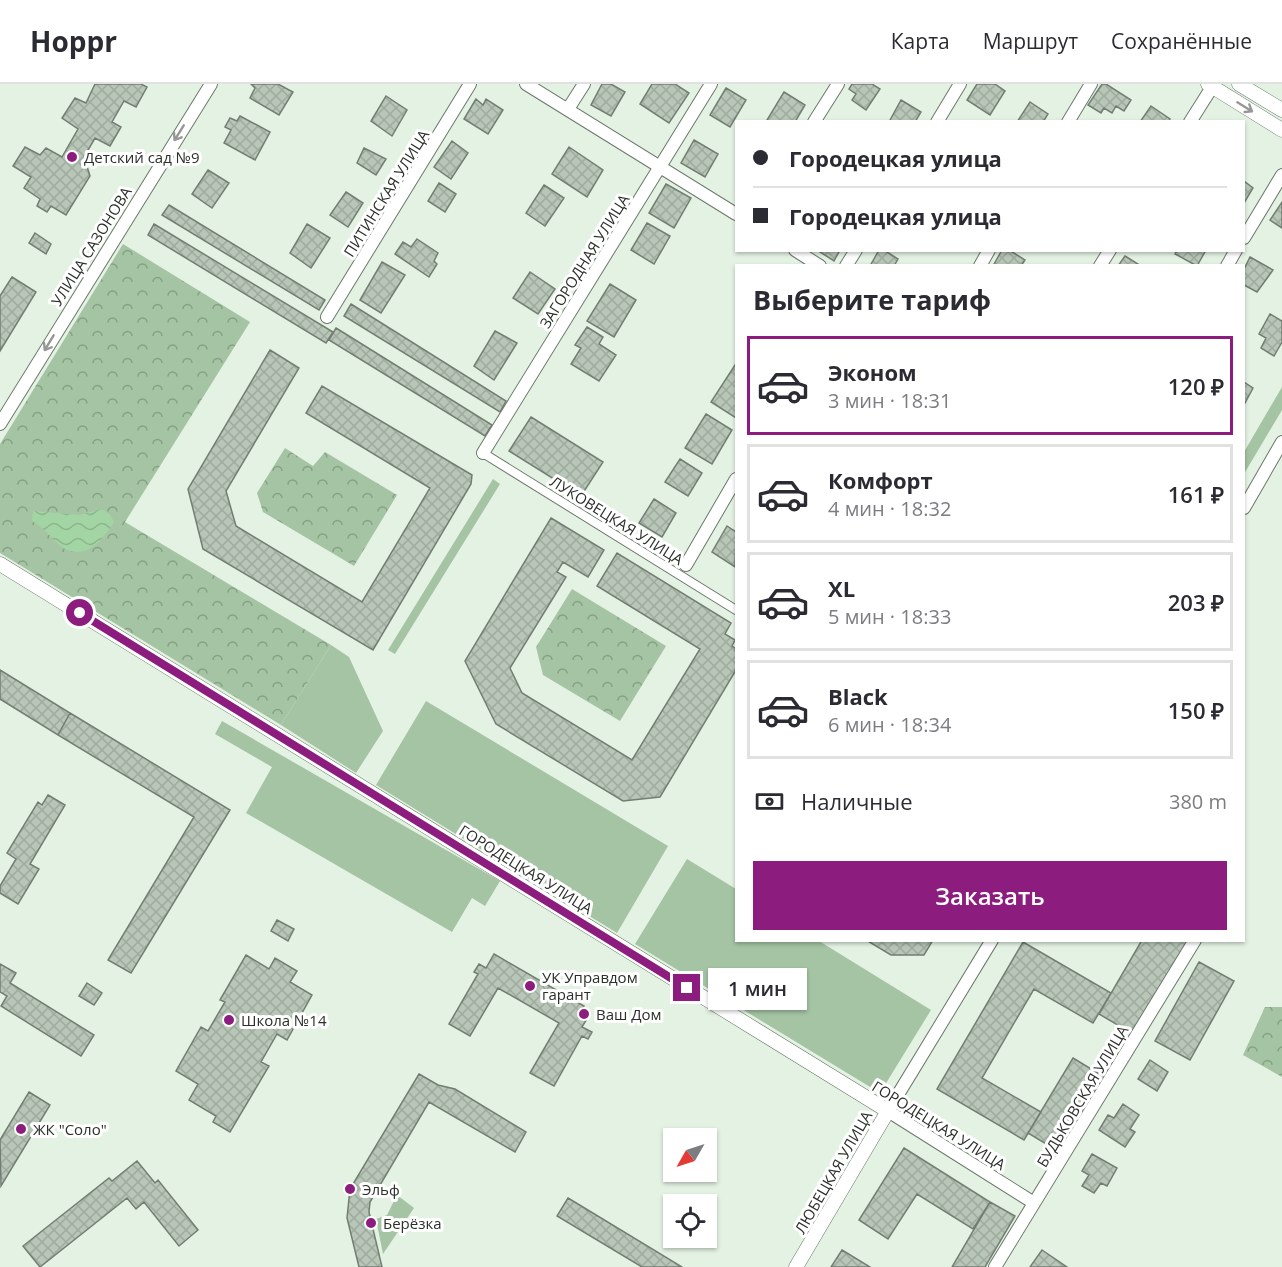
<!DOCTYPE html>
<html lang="ru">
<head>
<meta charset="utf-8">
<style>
	:root { --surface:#fff; --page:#f2f2f3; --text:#2b2b33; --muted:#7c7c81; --line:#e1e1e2; --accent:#8c1d7f }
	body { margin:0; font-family:"Open Sans",sans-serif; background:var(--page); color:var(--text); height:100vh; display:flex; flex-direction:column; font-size:22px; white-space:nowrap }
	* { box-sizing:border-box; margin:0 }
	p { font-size:20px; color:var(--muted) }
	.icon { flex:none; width:33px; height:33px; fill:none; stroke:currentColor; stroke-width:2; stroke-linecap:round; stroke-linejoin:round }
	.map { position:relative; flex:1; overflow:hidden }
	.side { position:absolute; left:735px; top:180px; width:510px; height:678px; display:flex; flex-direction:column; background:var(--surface); border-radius:0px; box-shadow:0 2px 4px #0004 }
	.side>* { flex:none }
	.guide { position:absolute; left:735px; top:36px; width:510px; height:132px; border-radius:0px; box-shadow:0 2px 4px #0004; display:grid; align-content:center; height:132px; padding:0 18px; background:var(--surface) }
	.needle { width:39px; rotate:231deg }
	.tools { position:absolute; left:663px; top:1044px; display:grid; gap:12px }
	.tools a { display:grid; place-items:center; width:54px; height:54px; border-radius:0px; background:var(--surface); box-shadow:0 2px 4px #0004; font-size:30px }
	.end { position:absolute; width:27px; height:27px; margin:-14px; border:8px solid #8c1d7f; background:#fff; box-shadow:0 0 0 3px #fff }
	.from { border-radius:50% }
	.bubble { position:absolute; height:42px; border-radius:0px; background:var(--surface); box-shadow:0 2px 4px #0004; font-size:20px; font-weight:600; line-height:42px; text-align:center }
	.guide b { display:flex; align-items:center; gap:21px; height:57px; font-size:22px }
	.guide b+b { border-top:2px solid var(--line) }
	.guide i { width:15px; height:15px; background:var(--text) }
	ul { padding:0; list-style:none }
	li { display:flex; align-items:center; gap:18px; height:99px; margin:0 12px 9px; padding:0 6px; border:3px solid var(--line); border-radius:0px }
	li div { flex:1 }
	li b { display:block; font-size:22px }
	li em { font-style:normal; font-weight:600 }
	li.current { border-color:var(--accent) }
	li>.icon { width:54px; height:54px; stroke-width:1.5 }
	h2 { padding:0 18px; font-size:27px; line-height:72px }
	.pay { display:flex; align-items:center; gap:15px; height:66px; padding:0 18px; font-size:22px }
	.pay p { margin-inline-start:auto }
	.primary-button { display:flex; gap:12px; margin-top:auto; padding:12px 18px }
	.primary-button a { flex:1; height:69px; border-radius:0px; background:var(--accent); color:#fff; font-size:24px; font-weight:600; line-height:69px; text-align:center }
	header { display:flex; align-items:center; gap:36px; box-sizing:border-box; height:84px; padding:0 30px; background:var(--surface); border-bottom:2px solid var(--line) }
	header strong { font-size:28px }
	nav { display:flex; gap:33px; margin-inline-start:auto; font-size:21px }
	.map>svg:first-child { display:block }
	.grass { fill:#a4c4a3 }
	.park { fill:url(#park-crowns) }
	.water { fill:url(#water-waves) }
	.building { fill:url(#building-cross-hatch); stroke:#727e72; stroke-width:1.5 }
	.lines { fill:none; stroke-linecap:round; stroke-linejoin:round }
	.pedestrian-casing { stroke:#6c796c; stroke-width:10 }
	.minor-casing { stroke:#6c796c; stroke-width:14 }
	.tertiary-casing { stroke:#6c796c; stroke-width:15 }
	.pedestrian { stroke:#fff; stroke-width:8 }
	.minor { stroke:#fff; stroke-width:12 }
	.tertiary { stroke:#fff; stroke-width:14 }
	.oneway { stroke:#959894 }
	.route { stroke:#8c1d7f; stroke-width:8 }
	.poi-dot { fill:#8c1d7f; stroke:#fff; stroke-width:2 }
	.labels { text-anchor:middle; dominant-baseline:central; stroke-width:6; stroke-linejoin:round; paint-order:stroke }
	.poi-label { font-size:15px; fill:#2b302a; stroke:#fff; text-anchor:start }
	.street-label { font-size:15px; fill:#2b302a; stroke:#fff }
</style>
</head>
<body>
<header>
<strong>Hoppr</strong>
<nav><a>Карта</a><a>Маршрут</a><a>Сохранённые</a></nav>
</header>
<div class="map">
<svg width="1282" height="1183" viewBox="0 0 1282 1183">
	<defs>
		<pattern id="park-crowns" width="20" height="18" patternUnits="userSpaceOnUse" patternTransform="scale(1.5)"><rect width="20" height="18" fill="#a4c4a3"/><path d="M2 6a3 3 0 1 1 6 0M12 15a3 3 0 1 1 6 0" fill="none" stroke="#86a085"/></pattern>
		<pattern id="water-waves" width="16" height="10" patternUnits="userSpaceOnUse" patternTransform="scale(1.5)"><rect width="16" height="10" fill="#a3d4a3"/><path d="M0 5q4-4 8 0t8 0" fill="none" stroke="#8cb68c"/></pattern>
		<pattern id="building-cross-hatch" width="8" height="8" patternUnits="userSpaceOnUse" patternTransform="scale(1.5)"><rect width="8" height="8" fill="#b8c6b8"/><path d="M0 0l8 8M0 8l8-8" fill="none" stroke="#9eaa9e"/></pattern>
	</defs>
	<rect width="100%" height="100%" fill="#e4f2e3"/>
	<path class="grass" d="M1282,303V326L1244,390V368Z
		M493,395L500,400L395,570L388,566Z
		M331,561L349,573L383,647L356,689L281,641Z
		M426,617L668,762L617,849L376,701Z
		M222,637L500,797L485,822L472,814L452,848L246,729L272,683L215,650Z
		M687,775L736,805V856L819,857L931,926L880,1009L635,860Z
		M397,1111L414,1124L383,1170L376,1135L387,1131Z"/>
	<path class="park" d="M123,160L250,238L125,438L331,561L281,641L0,469V360Z
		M285,364L313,382L325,368L397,411L354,482L263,428L257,409Z
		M572,505L666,562L620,637L543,591L536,563Z
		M1265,923H1282V993L1243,971Z"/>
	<path class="water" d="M102,425L110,430L114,438C103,455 88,476 65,465C54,459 47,445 32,437L33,427L79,431Z"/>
	<path class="building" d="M95,0H141L147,3L136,23L124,17L112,38L121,43L110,62L95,54L84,73L90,92L66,131L51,122L47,128L37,122L40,115L24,104L31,93L13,82L25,63L40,71L46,64L62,73L78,45L62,34L75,14L86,19Z
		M251,0H278L293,8L279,31L250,14L255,4Z
		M602,0H611L625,8L611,32L591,21Z
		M652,0H675L689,9L669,39L640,20Z
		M852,0H872L880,5L866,26L852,16L856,10L849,5Z
		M977,0H995L1005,7L990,31L967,16Z
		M1102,0H1106L1131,16L1124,27L1116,22L1112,29L1104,24L1101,29L1088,21Z
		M726,4L746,16L730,43L710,31Z
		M784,8L805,21L795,38H770L767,36Z
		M386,12L407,26L392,52L371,37Z
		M476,15L483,21L486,15L503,26L488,50L464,35Z
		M901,16L921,28L915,38H889Z
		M1030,18L1048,30L1043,38H1017Z
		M1151,22L1170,35L1168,38H1140Z
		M240,32L270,48L255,76L224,59L231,46L225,43L230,34L237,37Z
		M694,56L718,70L705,93L681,79Z
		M452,57L468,69L451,95L434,83Z
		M569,63L603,86L587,113L552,90Z
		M364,64L386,75L376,91L357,79Z
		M208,86L229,99L212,124L192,110Z
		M1244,97L1253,104L1244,119Z
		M439,99L456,110L445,128L428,117Z
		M666,100L691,114L674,144L649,129Z
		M544,101L564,114L545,142L526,129Z
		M346,108L363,119L348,143L330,131Z
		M1282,118V144L1270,136Z
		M169,121L325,216L319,226L162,131Z
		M647,139L670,152L654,180L631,166Z
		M154,140L333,248L326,259L148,151Z
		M307,140L330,154L311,184L290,169Z
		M35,149L51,160L46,170L29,159Z
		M417,155L438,169L434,177L437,180L429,193L395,170L403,158L411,163Z
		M817,166H840L834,177Z
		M879,166H884L898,175L894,182H870Z
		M1002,166H1009L1025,176L1021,182H993Z
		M1177,166H1206L1197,182L1175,170Z
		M1125,172L1141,182H1118Z
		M1250,173L1273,186L1257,208L1244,201V185Z
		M382,178L405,191L381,229L360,216Z
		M530,188L555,205L538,230L513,214Z
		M12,193L36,208L0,267V212Z
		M610,200L636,216L614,253L587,237Z
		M351,220L506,317L500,328L344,232Z
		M1270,230L1282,237V258L1274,272L1261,264L1266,254L1259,250Z
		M587,243L603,253L599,260L616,271L599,297L571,280L581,264L575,261Z
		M336,244L492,341L485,352L329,256Z
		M495,247L517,259L494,296L474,282Z
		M270,266L299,284L226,407L236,442L362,518L430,404L306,329L322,302L472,391L471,400L373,566L203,465L188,405Z
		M735,281L736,283V334L711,318Z
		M1244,298L1253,304L1244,321Z
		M706,330L732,346L712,380L685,364Z
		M531,333L603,378L581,412L509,367Z
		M680,375L702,389L688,412L665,398Z
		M654,415L676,429L662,453L639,439Z
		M551,434L604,466L588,493L563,478L557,488L566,493L510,584L522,609L632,676L700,565L597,502L617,469L731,539L725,550L735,556L732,562L736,565V586L660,713L623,717L496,640L465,577Z
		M727,442L736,448L735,483L712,468Z
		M0,586L70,629L58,651L0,615Z
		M70,629L230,726L131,889L108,876L194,733L58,651Z
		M48,711L65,721L30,780L39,785L18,820L0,809V802L16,775L7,769L38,718L42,721Z
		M277,836L294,845L288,857L271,847Z
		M866,856H933L924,871H891Z
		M1142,856H1188L1133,950L1099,930Z
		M1023,858L1111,909L1093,939L1034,905L982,994L1041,1028L1024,1056L937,1005Z
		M494,870L584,922L580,928L588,933L582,943L592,948L588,955L582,952L554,1002L530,989L559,939L498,904L470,952L449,940L478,890L474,888L479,880L486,884Z
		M246,871L269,885L275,874L297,887L290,898L312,911L287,956L277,950L261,978L269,982L230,1048L213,1038L216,1032L189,1016L198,1000L176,987L201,943L208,947L225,918L220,916Z
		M1199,878L1234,897L1190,976L1155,957Z
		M0,880L16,889L10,899L94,951L81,972L1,922L7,912L0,908Z
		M87,899L102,909L94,921L79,912Z
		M1073,974L1106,994L1061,1069L1028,1049Z
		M1150,976L1168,988L1157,1007L1138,995Z
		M419,990L438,1001L455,1005L526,1048L515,1068L429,1018L370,1118L369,1128L382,1183H359L347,1134L350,1105Z
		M29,1008L50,1021L1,1102L0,1056Z
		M1123,1020L1139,1031L1130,1045L1135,1048L1125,1063L1099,1046L1108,1031L1114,1034Z
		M904,1064L990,1118L973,1145L917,1110L888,1155L859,1136Z
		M1092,1070L1117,1084L1107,1102L1101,1099L1094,1109L1082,1102L1089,1091L1082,1087Z
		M137,1077L155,1099L158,1096L198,1146L179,1162L144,1118L136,1125L127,1114L40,1183L23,1162L109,1094L112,1097Z
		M568,1114L682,1183H642L557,1132Z
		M990,1118L1015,1132L985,1183H952Z
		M842,1166L870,1183H831Z
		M1042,1166L1067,1183H1030Z"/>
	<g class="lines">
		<g class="pedestrian-casing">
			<path id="pedestrian" d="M483,369L736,526"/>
		</g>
		<g class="minor-casing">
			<path id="minor" d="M526,0L736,130
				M568,25L584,0
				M814,38L838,0
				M937,38L960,0
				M1068,38L1091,0
				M1190,38L1214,0
				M1244,154L1282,91
				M795,166L820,182
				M846,182L856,166
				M980,182L989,166
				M1100,182L1110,166
				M1227,182L1236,166
				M327,233L470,0
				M0,340L211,0
				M483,369L711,0
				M1244,424L1282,358
				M686,481L736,395
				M992,856L888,1027L1034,1119
				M995,1183L1195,856"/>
		</g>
		<g class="tertiary-casing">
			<path id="tertiary" d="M1208,0L1282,46
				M1239,0L1282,26
				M0,480L888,1027L796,1183"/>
		</g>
		<use href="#pedestrian" class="pedestrian"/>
		<use href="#minor" class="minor"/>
		<use href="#tertiary" class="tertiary"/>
	</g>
	<defs><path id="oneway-shaft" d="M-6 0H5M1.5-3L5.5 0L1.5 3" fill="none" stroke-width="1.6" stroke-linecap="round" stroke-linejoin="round" transform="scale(1.5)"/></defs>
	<g class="oneway">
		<use href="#oneway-shaft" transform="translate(1245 23) rotate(32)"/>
		<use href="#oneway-shaft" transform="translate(179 49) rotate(122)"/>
		<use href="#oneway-shaft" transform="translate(49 259) rotate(121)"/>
	</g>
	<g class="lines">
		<path class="route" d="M80,529L687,904"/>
	</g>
	<g class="poi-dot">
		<circle cx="72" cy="73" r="6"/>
		<circle cx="530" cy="902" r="6"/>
		<circle cx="584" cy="930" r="6"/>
		<circle cx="229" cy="936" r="6"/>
		<circle cx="21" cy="1045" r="6"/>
		<circle cx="350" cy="1105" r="6"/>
		<circle cx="371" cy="1139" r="6"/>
	</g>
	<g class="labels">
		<g class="poi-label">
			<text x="84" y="73">Детский сад №9</text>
			<text x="542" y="893">УК Управдом<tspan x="542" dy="17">гарант</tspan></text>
			<text x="596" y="930">Ваш Дом</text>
			<text x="241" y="936">Школа №14</text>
			<text x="33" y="1045">ЖК "Соло"</text>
			<text x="362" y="1105">Эльф</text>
			<text x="383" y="1139">Берёзка</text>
		</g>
		<g class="street-label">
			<text transform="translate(386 109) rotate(-58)">ПИТИНСКАЯ УЛИЦА</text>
			<text transform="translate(91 162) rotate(-58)">УЛИЦА САЗОНОВА</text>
			<text transform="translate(584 177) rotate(-58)">ЗАГОРОДНАЯ УЛИЦА</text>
			<text transform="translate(617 436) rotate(32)">ЛУКОВЕЦКАЯ УЛИЦА</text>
			<text transform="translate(526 785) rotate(32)">ГОРОДЕЦКАЯ УЛИЦА</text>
			<text transform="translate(1082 1012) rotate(-59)">БУДЬКОВСКАЯ УЛИЦА</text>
			<text transform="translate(939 1041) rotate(32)">ГОРОДЕЦКАЯ УЛИЦА</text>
			<text transform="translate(833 1088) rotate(-60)">ЛЮБЕЦКАЯ УЛИЦА</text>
		</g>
	</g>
</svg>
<div class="tools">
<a><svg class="needle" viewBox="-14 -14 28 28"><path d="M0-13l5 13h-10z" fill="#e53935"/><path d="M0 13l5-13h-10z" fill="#7c7c81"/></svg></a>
<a><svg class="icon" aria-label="locate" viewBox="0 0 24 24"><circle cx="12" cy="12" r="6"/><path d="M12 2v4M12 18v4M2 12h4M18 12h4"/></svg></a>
</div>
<i class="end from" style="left:80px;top:529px"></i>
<i class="end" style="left:687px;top:904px"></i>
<div class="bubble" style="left:708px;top:884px;width:99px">1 мин</div>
<div class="guide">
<b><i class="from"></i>Городецкая улица</b>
<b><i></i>Городецкая улица</b>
</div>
<section class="side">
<h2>Выберите тариф</h2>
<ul>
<li class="current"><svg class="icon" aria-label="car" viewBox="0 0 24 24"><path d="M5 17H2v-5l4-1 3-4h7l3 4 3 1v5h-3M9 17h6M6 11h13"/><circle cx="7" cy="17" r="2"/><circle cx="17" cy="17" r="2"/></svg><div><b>Эконом</b><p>3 мин · 18:31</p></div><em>120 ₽</em></li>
<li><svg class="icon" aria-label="car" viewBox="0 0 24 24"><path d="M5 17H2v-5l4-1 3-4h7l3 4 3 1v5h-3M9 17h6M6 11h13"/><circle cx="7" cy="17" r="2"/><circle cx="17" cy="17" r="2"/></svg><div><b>Комфорт</b><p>4 мин · 18:32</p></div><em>161 ₽</em></li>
<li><svg class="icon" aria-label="car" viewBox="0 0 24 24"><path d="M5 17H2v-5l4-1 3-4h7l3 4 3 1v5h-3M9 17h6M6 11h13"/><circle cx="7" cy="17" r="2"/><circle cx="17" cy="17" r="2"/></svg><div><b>XL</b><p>5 мин · 18:33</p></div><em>203 ₽</em></li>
<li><svg class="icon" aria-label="car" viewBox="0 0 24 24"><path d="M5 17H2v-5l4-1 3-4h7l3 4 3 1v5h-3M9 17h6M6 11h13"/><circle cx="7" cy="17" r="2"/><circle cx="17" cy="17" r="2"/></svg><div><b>Black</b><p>6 мин · 18:34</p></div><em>150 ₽</em></li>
</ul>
<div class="pay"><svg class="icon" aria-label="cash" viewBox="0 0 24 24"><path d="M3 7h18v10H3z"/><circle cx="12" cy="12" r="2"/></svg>Наличные<p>380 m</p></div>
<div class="primary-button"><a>Заказать</a></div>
</section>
</div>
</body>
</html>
